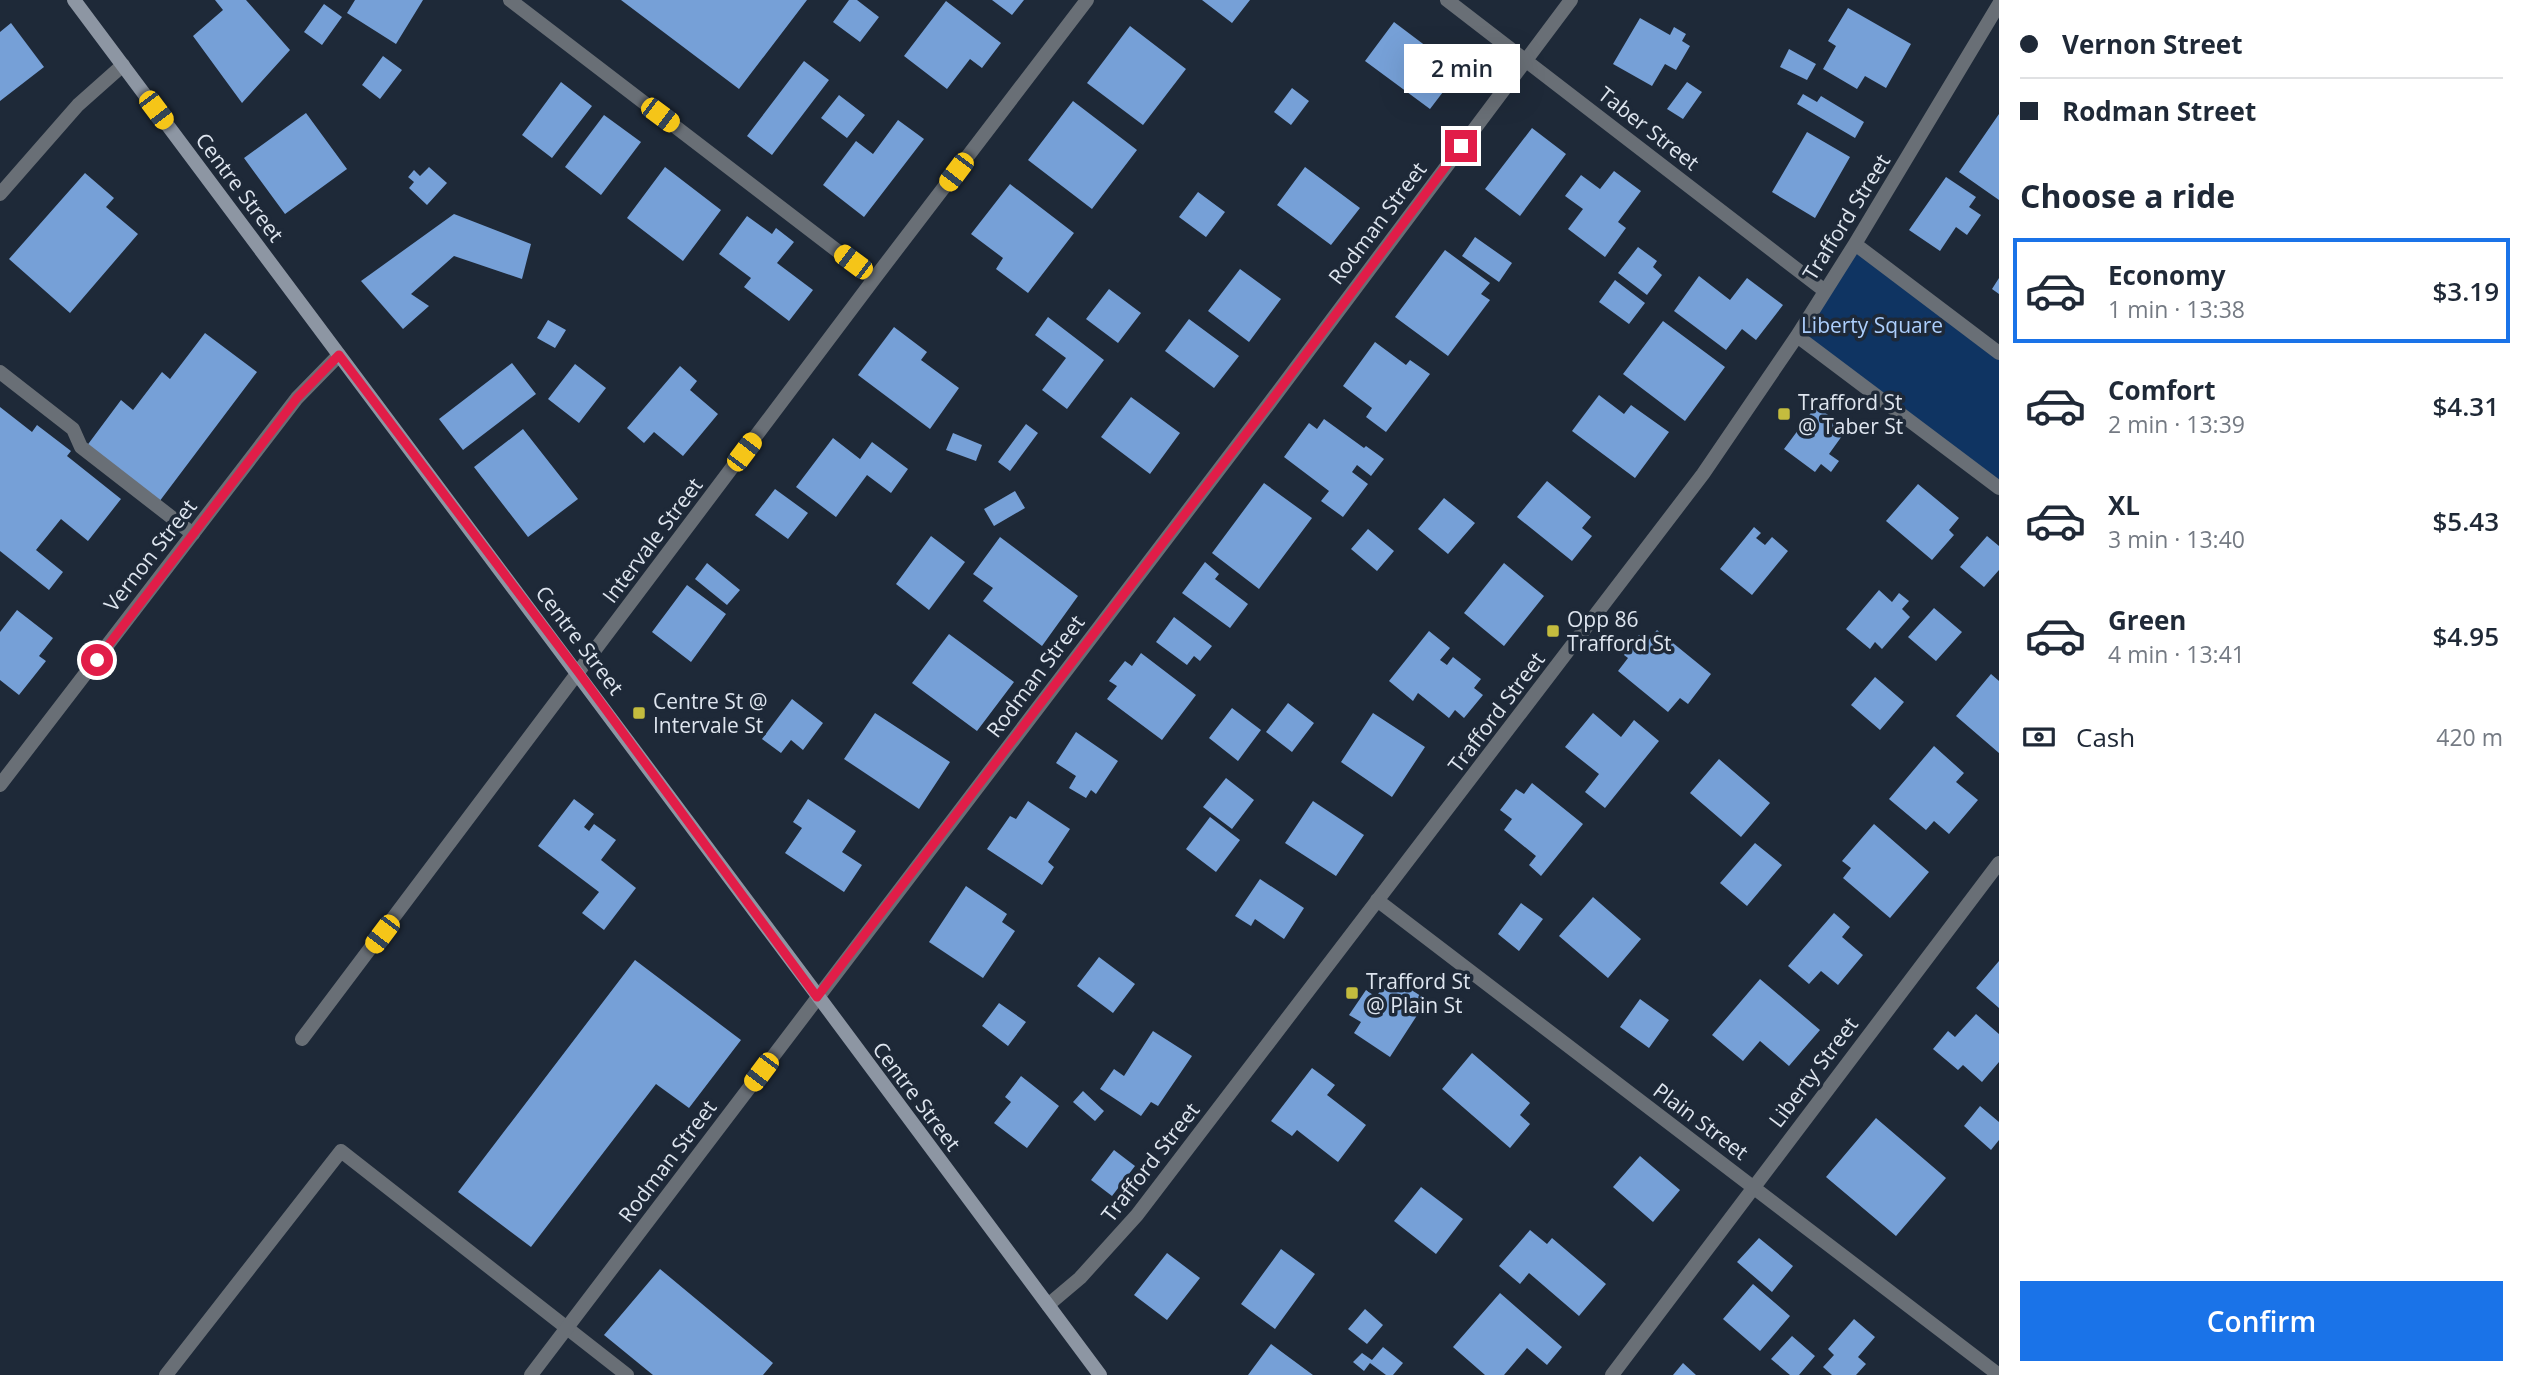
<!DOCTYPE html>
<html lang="en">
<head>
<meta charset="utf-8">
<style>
	:root { --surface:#fff; --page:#f2f2f3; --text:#1f2937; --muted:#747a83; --line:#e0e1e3; --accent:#1a73e8 }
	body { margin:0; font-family:"Open Sans",sans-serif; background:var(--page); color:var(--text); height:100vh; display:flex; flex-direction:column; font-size:26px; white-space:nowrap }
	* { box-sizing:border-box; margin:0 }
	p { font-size:23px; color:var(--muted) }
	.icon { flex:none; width:38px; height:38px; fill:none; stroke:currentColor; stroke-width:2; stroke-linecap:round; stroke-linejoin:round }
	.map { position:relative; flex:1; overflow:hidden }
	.sheet { display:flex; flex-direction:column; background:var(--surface); width:525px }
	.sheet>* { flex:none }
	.banner { display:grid; align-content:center; height:154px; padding:0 21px; background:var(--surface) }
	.end { position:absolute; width:32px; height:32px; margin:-16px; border:9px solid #e11d48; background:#fff; box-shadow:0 0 0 4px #fff }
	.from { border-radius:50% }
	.bubble { position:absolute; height:49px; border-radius:0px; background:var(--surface); box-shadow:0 7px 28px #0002; font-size:23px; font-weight:600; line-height:49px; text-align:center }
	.car { position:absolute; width:21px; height:42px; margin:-21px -10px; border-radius:9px; box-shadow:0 0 5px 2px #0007; background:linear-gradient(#f5c518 24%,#345 0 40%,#f5c518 0 76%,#345 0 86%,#f5c518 0) }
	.banner b { display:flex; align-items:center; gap:24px; height:66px; font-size:26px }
	.banner b+b { border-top:2px solid var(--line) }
	.banner i { width:18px; height:18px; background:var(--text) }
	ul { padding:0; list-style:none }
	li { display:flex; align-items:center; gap:21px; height:105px; margin:0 14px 10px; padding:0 7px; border:4px solid transparent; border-radius:0px }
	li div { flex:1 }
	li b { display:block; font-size:26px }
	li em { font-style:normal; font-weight:600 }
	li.current { border-color:var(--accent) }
	li>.icon { width:63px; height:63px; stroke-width:1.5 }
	h2 { padding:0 21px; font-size:32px; line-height:84px }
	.pay { display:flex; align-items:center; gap:18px; height:77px; padding:0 21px; font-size:26px }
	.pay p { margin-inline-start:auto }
	.primary-button { display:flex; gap:14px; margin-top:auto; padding:14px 21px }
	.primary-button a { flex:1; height:80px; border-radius:0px; background:var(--accent); color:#fff; font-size:28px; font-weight:600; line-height:80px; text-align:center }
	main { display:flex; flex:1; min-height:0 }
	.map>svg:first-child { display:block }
	.green { fill:#0f3462 }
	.building { fill:#76a0d7 }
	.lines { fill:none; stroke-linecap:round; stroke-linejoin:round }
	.lane { stroke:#696f76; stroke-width:14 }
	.street { stroke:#696f76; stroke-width:14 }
	.secondary { stroke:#8d96a3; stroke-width:14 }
	.route { stroke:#e11d48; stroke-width:9 }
	.poi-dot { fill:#c4bc3e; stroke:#1e2938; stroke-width:2.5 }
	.labels { text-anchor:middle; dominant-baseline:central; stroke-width:7; stroke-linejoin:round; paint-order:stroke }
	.street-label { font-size:21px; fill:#dee5ef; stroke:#1e2938 }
	.park-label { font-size:21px; fill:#accefc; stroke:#1e2938 }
	.poi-label { font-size:21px; fill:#dee5ef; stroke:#1e2938; text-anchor:start }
</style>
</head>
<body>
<main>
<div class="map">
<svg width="1999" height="1375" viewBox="0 0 1999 1375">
	<rect width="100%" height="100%" fill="#1e2938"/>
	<path class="green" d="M1855,244L1999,353V488L1797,336Z"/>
	<path class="building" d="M215,0H246L290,50L242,103L193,36L223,10Z
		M355,0H423L396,44L347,13Z
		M621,0H807L739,89Z
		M849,0H857L879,17L860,42L833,22Z
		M992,0H1024L1012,15Z
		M1202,0H1250L1232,23Z
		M946,1L1001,43L982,68L970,59L947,89L904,56Z
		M324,4L342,17L322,45L304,32Z
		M1848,8L1911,44L1886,88L1865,76L1857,89L1823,69L1836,46L1828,41Z
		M1640,18L1670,35L1674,27L1686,34L1682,41L1690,46L1676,70L1665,64L1652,86L1613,64Z
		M1394,22L1459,71L1430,109L1365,61Z
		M11,23L44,67L0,101V32Z
		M1130,26L1186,69L1143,125L1087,83Z
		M1789,49L1816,64L1807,80L1780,67Z
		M383,56L402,70L380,99L362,85Z
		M804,61L829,80L772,155L747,136Z
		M561,82L592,106L552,158L522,135Z
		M1687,82L1702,92L1683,119L1667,109Z
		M1292,88L1309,101L1291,125L1274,112Z
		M1803,94L1817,102L1821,96L1864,122L1855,138L1797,104Z
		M839,95L865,115L847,138L821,118Z
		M1073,101L1137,150L1092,209L1028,160Z
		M306,113L347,169L285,214L244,158Z
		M1999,114V200L1959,172Z
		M604,115L641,142L601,195L565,167Z
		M898,120L924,139L864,217L823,185L856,141L873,154Z
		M1532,128L1566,154L1520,216L1485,189Z
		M1807,132L1850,157L1815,218L1772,192Z
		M429,167L447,183L427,205L409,188L414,182L408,177L414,170L420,176Z
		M665,167L721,210L683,261L627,218Z
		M1305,167L1360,208L1331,245L1277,205Z
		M1614,171L1641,191L1618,222L1626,228L1605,257L1568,229L1583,209L1565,196L1581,175L1600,189Z
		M85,173L114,198L106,207L138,234L70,313L9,259Z
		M1946,177L1976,197L1969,207L1981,215L1967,235L1956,227L1940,251L1909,230Z
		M1010,184L1074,233L1028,293L996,269L1003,258L971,234Z
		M1198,192L1225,212L1206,237L1179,217Z
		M454,214L531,244L522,279L454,256L411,294L429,306L403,329L361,281Z
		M747,216L772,234L776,228L794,242L777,263L813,290L789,321L744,287L751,278L719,254Z
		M1475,237L1512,263L1499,282L1462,256Z
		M1638,247L1657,261L1653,267L1662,275L1647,295L1618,273Z
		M1445,250L1490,283L1481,294L1490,300L1448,356L1395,317Z
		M1240,269L1281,299L1249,342L1208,311Z
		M1699,276L1730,300L1747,278L1783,305L1756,340L1742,329L1726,350L1674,311Z
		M1999,278V294L1992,289Z
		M1615,280L1645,303L1629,324L1599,302Z
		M1109,289L1141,313L1118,343L1086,319Z
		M1048,317L1104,360L1067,409L1042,390L1066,358L1035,335Z
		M1189,319L1239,356L1214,388L1165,351Z
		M548,320L566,330L555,348L537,338Z
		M1663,321L1725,367L1685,421L1623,374Z
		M894,327L927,352L921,360L959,388L930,429L858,375Z
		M205,333L257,372L159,502L86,447L121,400L133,410L162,372L170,379Z
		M1375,342L1406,365L1410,360L1430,374L1386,432L1366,417L1372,408L1343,386Z
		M512,363L536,394L463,450L439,419Z
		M575,364L606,388L579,423L548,399Z
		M680,366L697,381L690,390L718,414L683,456L654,432L644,443L627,428Z
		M1599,395L1624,414L1631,405L1669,432L1635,478L1572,431Z
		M1131,397L1180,433L1150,474L1101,437Z
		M1816,406L1847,429L1829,454L1839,461L1831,472L1821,464L1815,472L1784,449Z
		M0,407L32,432L37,425L71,451L67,456L121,499L88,541L61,519L36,550L63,572L49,590L0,551Z
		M1324,419L1364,448L1366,446L1384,459L1371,476L1357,465L1352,472L1368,484L1343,517L1321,501L1329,491L1284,457L1309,423L1317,429Z
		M1026,424L1038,433L1010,471L998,462Z
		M523,429L578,499L528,537L474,467Z
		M953,433L982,445L976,461L946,450Z
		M833,438L860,459L872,442L908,469L891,493L867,475L836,517L796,487Z
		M1547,481L1591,517L1582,528L1592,536L1572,561L1517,517Z
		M1264,483L1312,518L1259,589L1212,553Z
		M1918,484L1959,518L1949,530L1954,535L1932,560L1886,521Z
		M775,489L808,513L788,539L755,515Z
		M1015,491L1025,508L994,526L984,509Z
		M1444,498L1475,523L1448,554L1418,529Z
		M1754,527L1761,533L1756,538L1765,545L1772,537L1788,551L1752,595L1720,569Z
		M1368,529L1394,551L1377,571L1351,549Z
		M931,536L965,562L929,610L896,584Z
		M1987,536L1999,546V570L1984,587L1960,567Z
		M1000,537L1078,596L1042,646L983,601L993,588L973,574Z
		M1205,562L1219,574L1215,579L1248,604L1230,628L1182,593Z
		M707,563L740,590L727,605L695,579Z
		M1504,563L1544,596L1504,646L1464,613Z
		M687,585L726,614L691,662L652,632Z
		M1879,590L1892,602L1899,593L1909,601L1902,609L1910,617L1882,649L1875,642L1870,649L1846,629Z
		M1934,608L1962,632L1936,661L1908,637Z
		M17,610L53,638L39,656L46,661L19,695L0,680V632Z
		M1174,617L1212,646L1200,661L1194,656L1187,665L1156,642Z
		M1657,630L1711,674L1688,704L1680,698L1668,712L1618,671L1628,658L1624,655L1639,635L1647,642Z
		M1429,631L1450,648L1440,660L1447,665L1453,657L1481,679L1474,688L1483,695L1464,718L1455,710L1449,718L1418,693L1413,701L1389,681Z
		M949,634L1014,682L977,731L912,683Z
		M1141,653L1196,695L1162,740L1107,699L1117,686L1109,681L1125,661L1132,666Z
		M1991,674L1999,681V753L1956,716Z
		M1875,677L1904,702L1880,730L1851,705Z
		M792,699L823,723L803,750L791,740L781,753L762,739Z
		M1288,703L1314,723L1292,752L1266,732Z
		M1232,708L1261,730L1238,761L1209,738Z
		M875,713L950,762L919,809L844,759Z
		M1373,713L1425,747L1392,797L1341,762Z
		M1593,713L1621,737L1634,720L1659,741L1605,808L1585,792L1599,774L1565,747Z
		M1076,732L1118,761L1096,794L1091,790L1086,798L1069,788L1076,776L1056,763Z
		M1934,746L1964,773L1956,782L1978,800L1949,834L1934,821L1926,830L1889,799Z
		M1719,759L1770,803L1741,837L1690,793Z
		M1226,778L1254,800L1232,829L1203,807Z
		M1532,783L1583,824L1541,876L1529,865L1536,856L1504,830L1512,819L1500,810L1516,789L1524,794Z
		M574,799L594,814L584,827L589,831L594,824L616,840L601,860L636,888L604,930L582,913L599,892L538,846Z
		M808,799L856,831L842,852L862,865L844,892L785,853L802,828L793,822Z
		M1028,801L1070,829L1048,862L1054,867L1042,885L987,849L1010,816L1016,819Z
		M1313,801L1364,835L1336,876L1285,843Z
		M1210,817L1240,840L1216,872L1186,849Z
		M1874,824L1929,872L1890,918L1843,878L1851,868L1842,861Z
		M1755,843L1782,865L1747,906L1720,883Z
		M1260,879L1304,908L1284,939L1255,919L1251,926L1235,916Z
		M966,886L1007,914L1002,922L1015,931L983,978L929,942Z
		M1593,897L1641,939L1608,978L1559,936Z
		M1521,903L1543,919L1519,951L1498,934Z
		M1834,913L1850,927L1842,937L1863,955L1838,985L1821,971L1809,984L1788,966Z
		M1099,957L1135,984L1113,1013L1077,986Z
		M635,960L741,1040L689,1108L656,1084L531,1247L458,1192Z
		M1999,961V1008L1976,988Z
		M1390,976L1427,1000L1390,1057L1354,1033L1361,1022L1349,1015L1366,990L1376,997Z
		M1760,979L1820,1030L1789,1066L1760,1041L1743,1061L1712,1035Z
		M1640,999L1669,1020L1649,1048L1620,1027Z
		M999,1003L1026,1022L1008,1046L982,1026Z
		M1976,1014L1999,1034V1062L1982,1082L1963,1065L1958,1070L1933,1049L1948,1031L1955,1037Z
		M1153,1031L1192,1056L1158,1106L1151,1102L1141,1116L1100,1089L1114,1069L1124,1076Z
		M1472,1053L1530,1103L1520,1115L1530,1124L1510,1148L1442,1089Z
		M1312,1068L1335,1085L1327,1095L1366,1125L1338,1162L1297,1130L1292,1136L1271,1121Z
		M1021,1076L1059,1106L1027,1148L994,1123L1011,1102L1005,1097Z
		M1083,1091L1104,1111L1095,1121L1073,1102Z
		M1980,1106L1999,1122V1140L1991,1150L1964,1126Z
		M1876,1118L1946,1178L1896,1236L1826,1177Z
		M1114,1150L1135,1166L1112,1196L1091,1180Z
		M1640,1156L1680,1190L1653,1222L1613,1187Z
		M1421,1187L1463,1219L1436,1254L1394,1221Z
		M1530,1230L1547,1244L1552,1238L1606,1284L1579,1316L1529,1273L1520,1284L1499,1266Z
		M1759,1238L1793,1266L1772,1292L1737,1262Z
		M1281,1249L1315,1274L1275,1329L1241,1304Z
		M1167,1253L1200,1278L1167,1320L1134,1295Z
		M660,1269L773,1363L763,1375H653L604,1335Z
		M1753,1284L1790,1316L1760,1351L1723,1319Z
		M1500,1293L1562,1347L1547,1365L1527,1348L1504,1375H1485L1453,1347Z
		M1365,1309L1383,1325L1367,1344L1348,1329Z
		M1854,1319L1875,1337L1858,1357L1866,1364L1856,1375H1832L1823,1367L1834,1355L1828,1349Z
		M1792,1336L1815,1356L1799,1375H1790L1771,1359Z
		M1271,1344L1313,1375H1248Z
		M1383,1347L1403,1363L1393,1375H1386L1370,1363L1364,1371L1353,1362L1362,1353L1372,1360Z
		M1683,1363L1696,1375H1673Z"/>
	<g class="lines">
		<path class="lane" d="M0,372L73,429L81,447L193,534
			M166,1375L341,1151L627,1375"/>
		<path class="street" d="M510,0L874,279
			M1447,0L1825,291
			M0,194L78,105L123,65
			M1855,244L1999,353
			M1797,336L1999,488
			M0,785L297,398L339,355
			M1377,900L1999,1375
			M302,1039L874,279L1087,0
			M1048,1305L1080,1278L1137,1215L1703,474L1797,336L1855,244L1999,4
			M531,1375L1268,405L1571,0
			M1612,1375L1999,863"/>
		<path class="secondary" d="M74,0C417,458 759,916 1100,1375"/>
	</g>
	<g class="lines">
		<path class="route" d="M97,660L297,398L339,355L579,673L817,997L1268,405L1461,146"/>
	</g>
	<g class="poi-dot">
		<rect x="1777" y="407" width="14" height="14" rx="3.5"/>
		<rect x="1546" y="624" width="14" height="14" rx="3.5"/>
		<rect x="632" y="706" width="14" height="14" rx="3.5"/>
		<rect x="1345" y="986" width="14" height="14" rx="3.5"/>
	</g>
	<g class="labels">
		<g class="street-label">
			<text transform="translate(1649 128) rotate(38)">Taber Street</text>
			<text transform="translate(240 187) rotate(53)">Centre Street</text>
			<text transform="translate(1846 217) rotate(-58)">Trafford Street</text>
			<text transform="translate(1377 223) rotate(-53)">Rodman Street</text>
			<text transform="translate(652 540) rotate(-53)">Intervale Street</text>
			<text transform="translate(150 555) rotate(-52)">Vernon Street</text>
			<text transform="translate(580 640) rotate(53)">Centre Street</text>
			<text transform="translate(1035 676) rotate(-53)">Rodman Street</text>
			<text transform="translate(1496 712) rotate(-53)">Trafford Street</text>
			<text transform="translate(1813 1072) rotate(-53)">Liberty Street</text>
			<text transform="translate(917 1096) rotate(53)">Centre Street</text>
			<text transform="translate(1701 1121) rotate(37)">Plain Street</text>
			<text transform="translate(667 1161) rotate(-53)">Rodman Street</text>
			<text transform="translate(1150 1162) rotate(-52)">Trafford Street</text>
		</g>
		<g class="park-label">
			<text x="1872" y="325">Liberty Square</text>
		</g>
		<g class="poi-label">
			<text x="1798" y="402">Trafford St<tspan x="1798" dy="24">@ Taber St</tspan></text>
			<text x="1567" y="619">Opp 86<tspan x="1567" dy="24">Trafford St</tspan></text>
			<text x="653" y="701">Centre St @<tspan x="653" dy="24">Intervale St</tspan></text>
			<text x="1366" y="981">Trafford St<tspan x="1366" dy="24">@ Plain St</tspan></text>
		</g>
	</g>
</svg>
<i class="end from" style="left:97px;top:660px"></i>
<i class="end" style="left:1461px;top:146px"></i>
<div class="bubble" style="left:1404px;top:44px;width:116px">2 min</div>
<i class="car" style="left:156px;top:110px;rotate:143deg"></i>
<i class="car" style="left:660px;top:115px;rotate:127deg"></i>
<i class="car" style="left:956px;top:172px;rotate:217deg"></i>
<i class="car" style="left:853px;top:262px;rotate:307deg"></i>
<i class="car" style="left:744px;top:452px;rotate:37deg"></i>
<i class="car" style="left:382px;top:934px;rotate:217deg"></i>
<i class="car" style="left:761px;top:1072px;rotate:217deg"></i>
</div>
<section class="sheet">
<div class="banner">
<b><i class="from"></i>Vernon Street</b>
<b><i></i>Rodman Street</b>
</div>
<h2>Choose a ride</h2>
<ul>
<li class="current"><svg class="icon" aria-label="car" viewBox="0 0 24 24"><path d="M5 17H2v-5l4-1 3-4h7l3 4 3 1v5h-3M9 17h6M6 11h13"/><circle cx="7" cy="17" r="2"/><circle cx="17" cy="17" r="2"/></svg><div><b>Economy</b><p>1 min · 13:38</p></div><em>$3.19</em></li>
<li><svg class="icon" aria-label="car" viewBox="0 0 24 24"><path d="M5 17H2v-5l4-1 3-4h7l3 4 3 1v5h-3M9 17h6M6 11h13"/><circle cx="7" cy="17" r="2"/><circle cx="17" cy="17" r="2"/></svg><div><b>Comfort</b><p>2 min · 13:39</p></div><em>$4.31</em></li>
<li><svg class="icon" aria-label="car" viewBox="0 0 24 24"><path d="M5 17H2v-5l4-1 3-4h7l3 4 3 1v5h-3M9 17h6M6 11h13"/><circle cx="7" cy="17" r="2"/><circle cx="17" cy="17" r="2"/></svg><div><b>XL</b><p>3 min · 13:40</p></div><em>$5.43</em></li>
<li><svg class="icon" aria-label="car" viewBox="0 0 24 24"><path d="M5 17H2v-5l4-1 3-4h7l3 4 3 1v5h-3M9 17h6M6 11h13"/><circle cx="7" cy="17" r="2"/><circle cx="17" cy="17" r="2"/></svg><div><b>Green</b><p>4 min · 13:41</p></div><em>$4.95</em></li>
</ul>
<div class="pay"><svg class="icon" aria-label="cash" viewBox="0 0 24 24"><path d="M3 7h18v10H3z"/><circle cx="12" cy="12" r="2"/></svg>Cash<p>420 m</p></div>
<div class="primary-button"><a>Confirm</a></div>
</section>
</main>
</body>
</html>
